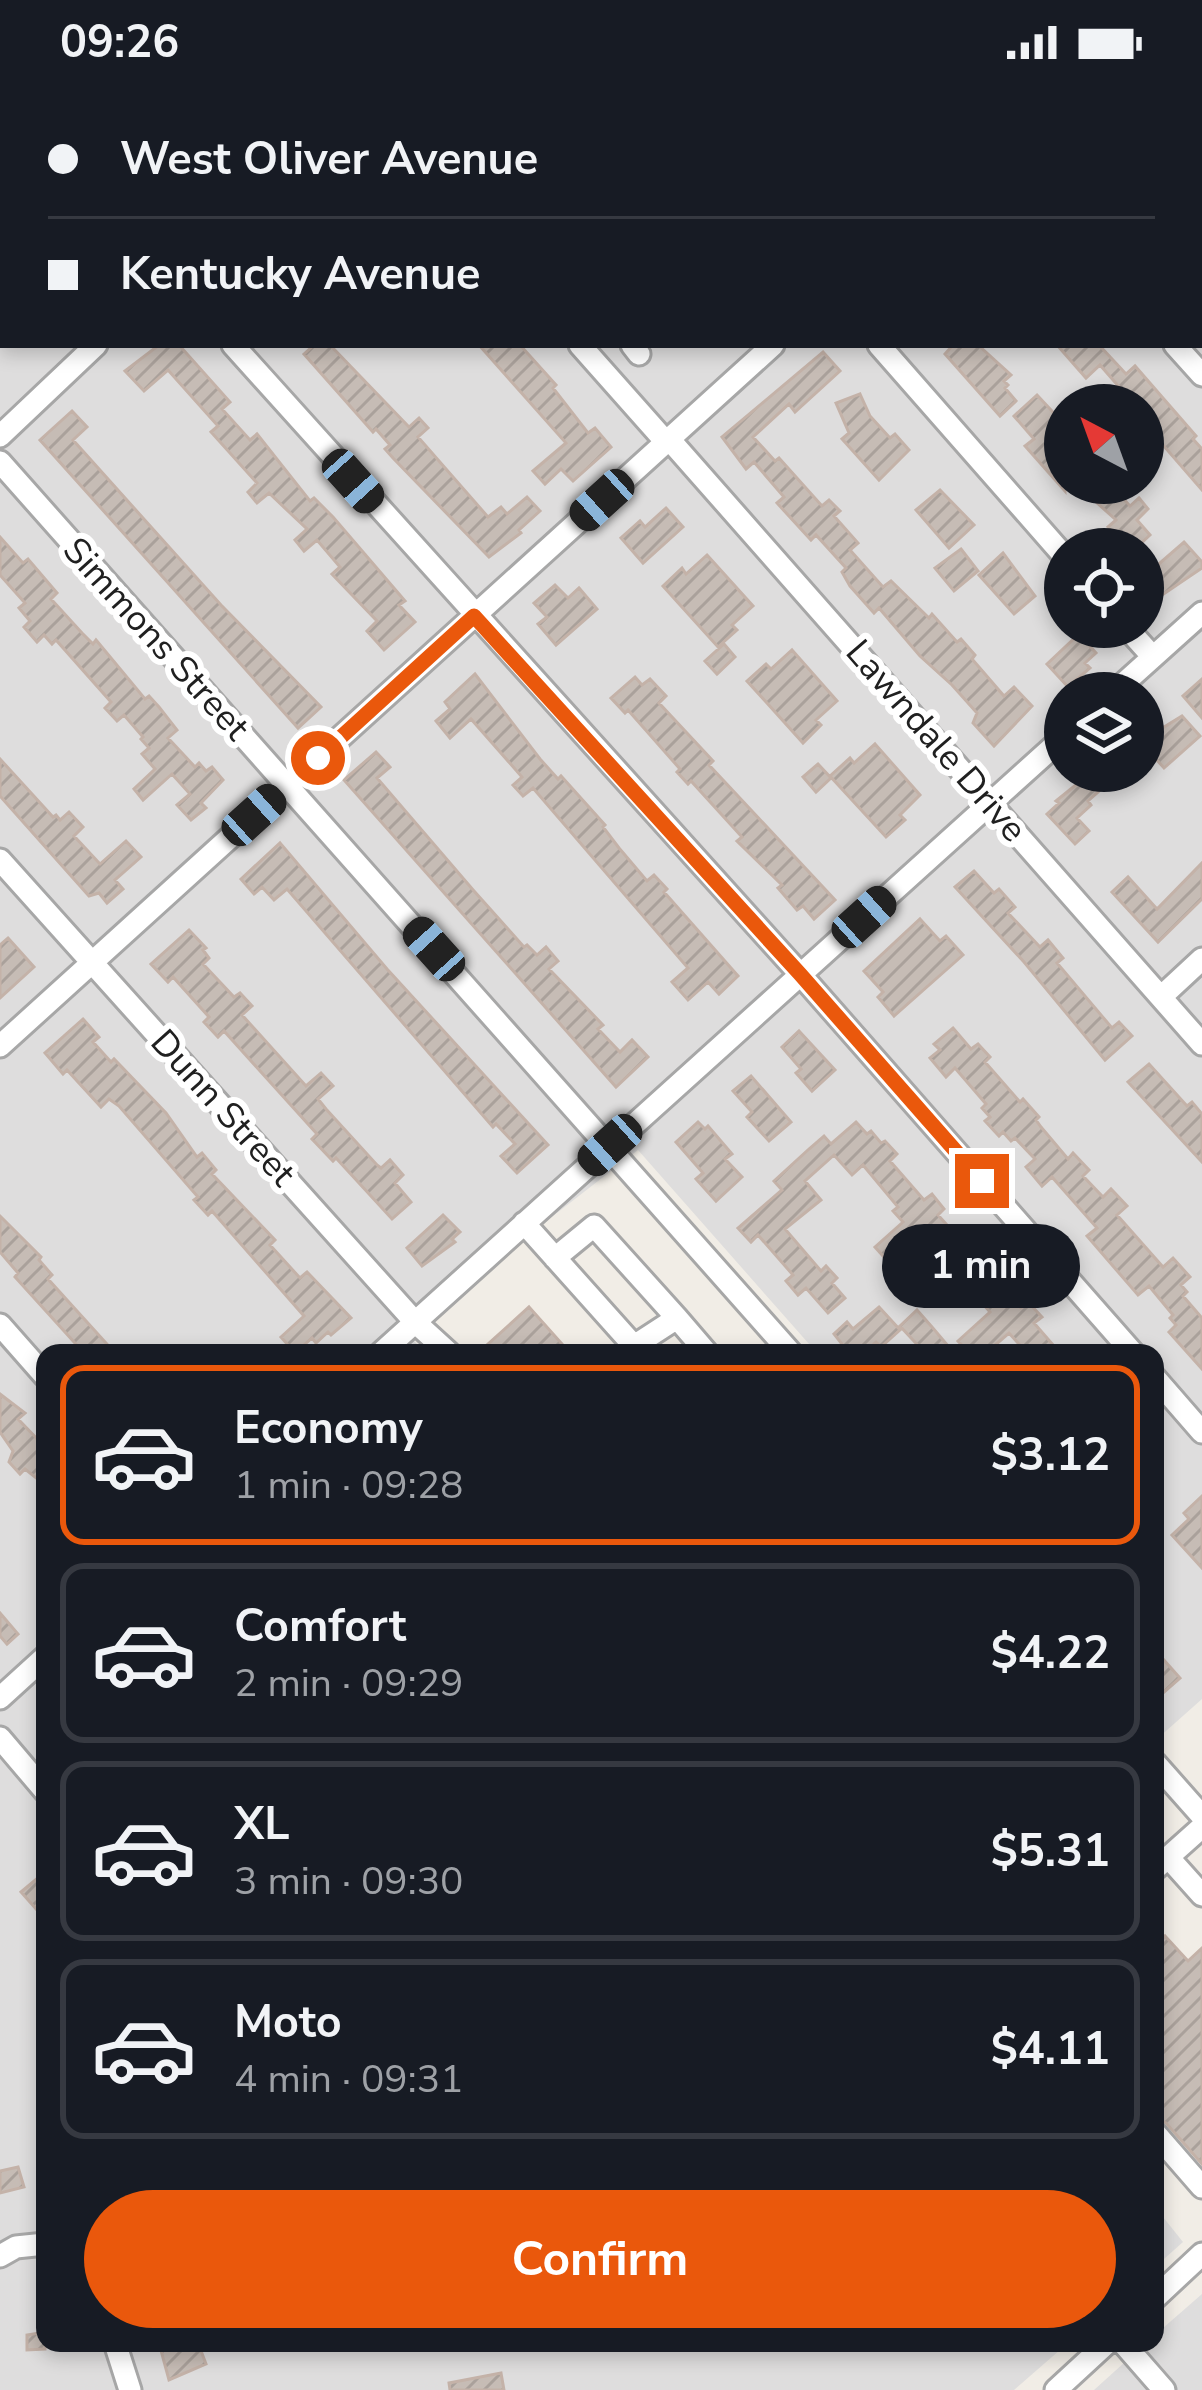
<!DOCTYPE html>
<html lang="en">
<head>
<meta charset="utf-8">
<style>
	:root { --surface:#171b24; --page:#20242c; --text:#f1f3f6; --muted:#9ea1a6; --line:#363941; --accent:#ea580c }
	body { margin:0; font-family:"Nunito Sans",sans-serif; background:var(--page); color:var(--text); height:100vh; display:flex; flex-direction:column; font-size:45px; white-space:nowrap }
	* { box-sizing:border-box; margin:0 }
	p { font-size:39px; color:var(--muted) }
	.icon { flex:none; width:66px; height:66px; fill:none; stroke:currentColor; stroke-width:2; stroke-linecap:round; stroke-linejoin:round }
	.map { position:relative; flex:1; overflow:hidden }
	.sheet { position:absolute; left:36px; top:1260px; width:1128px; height:1008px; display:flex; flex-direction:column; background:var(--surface); border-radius:24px; box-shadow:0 6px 18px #0003 }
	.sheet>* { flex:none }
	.guide { position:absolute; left:0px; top:0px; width:1203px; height:264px; box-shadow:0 6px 18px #0003; display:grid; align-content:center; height:264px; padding:0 48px; background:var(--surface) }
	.needle { width:78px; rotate:319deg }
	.fabs { position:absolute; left:1044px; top:300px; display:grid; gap:24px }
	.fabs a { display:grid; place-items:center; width:120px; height:120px; border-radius:50%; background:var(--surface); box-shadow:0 6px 18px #0003; font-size:60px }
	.end { position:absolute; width:54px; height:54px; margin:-27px; border:15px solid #ea580c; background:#fff; box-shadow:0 0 0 6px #fff }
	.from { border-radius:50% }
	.bubble { position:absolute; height:84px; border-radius:42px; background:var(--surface); box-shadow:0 6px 18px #0003; font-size:39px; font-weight:700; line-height:84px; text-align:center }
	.car { position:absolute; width:36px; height:72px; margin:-36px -18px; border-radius:15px; box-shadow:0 0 9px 3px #0007; background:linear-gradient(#222 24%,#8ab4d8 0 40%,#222 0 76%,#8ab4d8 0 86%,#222 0) }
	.guide b { display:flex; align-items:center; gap:42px; height:114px; font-size:45px }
	.guide b+b { border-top:3px solid var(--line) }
	.guide i { width:30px; height:30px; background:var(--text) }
	ul { padding:21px 0 0; list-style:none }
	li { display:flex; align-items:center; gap:36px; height:180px; margin:0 24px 18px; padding:0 24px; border:6px solid var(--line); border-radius:24px }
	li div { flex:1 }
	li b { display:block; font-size:45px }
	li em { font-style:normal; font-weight:700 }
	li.active { border-color:var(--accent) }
	li>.icon { width:108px; height:108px; stroke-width:1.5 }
	.button { display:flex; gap:24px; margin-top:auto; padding:24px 48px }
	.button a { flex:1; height:138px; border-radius:72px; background:var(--accent); color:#fff; font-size:48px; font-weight:700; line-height:138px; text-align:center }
	.status { display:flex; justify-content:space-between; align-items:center; height:84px; padding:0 60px; background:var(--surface); direction:ltr }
	.status svg { height:33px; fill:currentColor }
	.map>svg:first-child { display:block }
	.residential { fill:#dedddd; fill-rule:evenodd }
	.building { fill:url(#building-hatch); stroke:#c4b2a8; stroke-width:3 }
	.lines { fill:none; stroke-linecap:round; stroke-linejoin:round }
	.minor-casing { stroke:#a7a7a7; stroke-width:27 }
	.minor { stroke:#fff; stroke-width:21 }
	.route { stroke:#ea580c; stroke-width:15 }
	.labels { text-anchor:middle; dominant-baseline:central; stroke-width:12; stroke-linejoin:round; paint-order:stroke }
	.street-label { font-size:36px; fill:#202020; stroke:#fff }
</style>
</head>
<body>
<div class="status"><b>09:26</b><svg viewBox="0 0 49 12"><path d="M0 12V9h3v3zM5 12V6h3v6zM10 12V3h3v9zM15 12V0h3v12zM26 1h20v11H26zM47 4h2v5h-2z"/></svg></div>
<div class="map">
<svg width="1202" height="2306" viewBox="0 0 1202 2306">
	<defs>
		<pattern id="building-hatch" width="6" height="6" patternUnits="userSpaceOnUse" patternTransform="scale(3)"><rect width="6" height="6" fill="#c6bcb5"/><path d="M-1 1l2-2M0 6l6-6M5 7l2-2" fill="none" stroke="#aaa19b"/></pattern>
	</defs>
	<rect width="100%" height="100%" fill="#f1ede6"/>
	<path class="residential" d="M0,0H1202V1615L1157,1655L1155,1653V1269H817L638,1066L405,1247L425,1269H45V2259H1068L1014,2306H0ZM3,3H1200V261H3ZM1065,321H1143V399H1065ZM1065,465H1143V543H1065ZM1065,609H1143V687H1065Z
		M1155,2123L1183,2158L1155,2183Z
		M1202,2210V2306H1094L1146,2259H1155V2251Z"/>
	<path class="building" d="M159,261H179L230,318L222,325L250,356L257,350L310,417L314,414L333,433L405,517L399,521L415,538L384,566L367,547L377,537L332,490L340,483L317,456L304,467L295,456L307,445L269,409L257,419L248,408L257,399L211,348L218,342L168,286L144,307L125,287Z
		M314,261H330L409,343L419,334L428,344L418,353L488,433L501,423L507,430L527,413L540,427L519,446L521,449L489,473L393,374L385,365L390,361L376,345L373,348L304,270Z
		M479,261H520L556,301L553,304L588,349L595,344L611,363L573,397L561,385L545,400L533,387L566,359Z
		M953,261H978L1011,291L1004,297L1008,301L1005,304L1016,317L1000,332L945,270Z
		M1057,261H1099L1126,290L1135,282L1196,352L1193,355L1202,365V406L1143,338V321H1117L1127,312L1100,281L1086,294Z
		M823,268L840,287L795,328L789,320L753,353L775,377L779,374L822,422L829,416L840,427L834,432L858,459L850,466L883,503L891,497L929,534L932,530L957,558L961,555L975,571L972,575L1004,612L1014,603L1032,622L994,662L973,639L977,629L952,601L920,572L879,524L874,529L850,502L842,488L846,484L816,451L811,456L777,419L784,413L754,378L746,385L722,353Z
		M860,310L870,332L890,354L895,350L909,366L879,396L842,355L849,349L836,319Z
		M1037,311L1065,341V407L1025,362L1034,355L1014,332Z
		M72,327L87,343L73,356L221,521L321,623L298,644L40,356Z
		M1075,399H1109L1130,422L1139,414L1148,425L1137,436L1150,451L1135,465H1126L1108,443L1116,436Z
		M940,406L974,441L949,464L916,426Z
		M666,424L683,443L643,479L621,454L640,437L645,443Z
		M0,453L23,479L28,475L57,509L51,515L82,549L93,560L96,556L145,615L149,612L159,623L177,646L168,654L195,683L199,679L206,687L212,683L223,696L201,719L206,724L191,736L177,721L190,710L172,690L143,716L134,705L155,685L142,670L149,664L141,655L143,653L124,631L117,637L105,624L111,618L56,556L52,560L44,551L37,558L24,543L30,537L19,524L25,519L0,491Z
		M1184,458L1202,478V484L1162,511L1145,492Z
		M961,465L978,487L954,507L935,484Z
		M1003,469L1035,512L1014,530L979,491Z
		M707,471L753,522L732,541L737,546L718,563L663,502L682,484L686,490Z
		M555,501L568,514L579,504L597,525L556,561L538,540L547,533L534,519Z
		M1079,550L1096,569L1085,579L1090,584L1068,603L1047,580Z
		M724,560L735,573L717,590L705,577Z
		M792,566L837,617L816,636L821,641L803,659L747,597L766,580L771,585Z
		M475,590L540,675L558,695L561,692L605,741L603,743L619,764L647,797L654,791L667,805L664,808L738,892L719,910L708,898L688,916L672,898L688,884L533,704L523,712L513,701L522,693L471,635L450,654L436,637L450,625L445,618Z
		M635,593L642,601L650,595L666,612L659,619L713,677L709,681L835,816L814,835L803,822L797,826L778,804L782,801L737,757L742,753L691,697L688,700L677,688L680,685L628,626L625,629L611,614Z
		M1202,595V634L1183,612Z
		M1182,632L1200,652L1164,684L1155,674L1143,685V633L1156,648Z
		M875,660L920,711L900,731L905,736L886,753L830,692L850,674L854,679Z
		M376,668L390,683L377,694L474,807L524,863L527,861L537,871L546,863L558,877L549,885L603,941L598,945L620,968L632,956L648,973L616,1003L344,696Z
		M0,675L53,733L56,731L60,736L69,728L83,743L74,752L100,780L126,757L141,773L115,796L123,805L107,819L99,809L89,812L0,712Z
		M818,680L831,694L816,708L803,693Z
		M1093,687H1122L1088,717L1091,721L1077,734L1089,747L1075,760L1047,730L1059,719L1056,717Z
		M280,759L387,885L548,1061L517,1089L501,1072L515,1060L496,1040L493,1043L287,805L274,816L262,803L254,810L241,795Z
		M1202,779V815L1158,858L1112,808L1128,793L1157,825Z
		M974,787L994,809L999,805L1015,823L1008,829L1040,863L1048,856L1063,874L1057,879L1112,944L1119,938L1132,952L1105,976L1024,878L955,803Z
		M920,835L940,857L946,852L963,871L894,932L878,913L883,908L864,887Z
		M189,846L206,864L203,866L209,874L203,880L234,913L240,909L252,922L242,931L306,1002L321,989L333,1002L318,1015L326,1025L377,1081L381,1084L390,1076L403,1091L395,1099L411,1118L392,1135L336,1074L333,1077L312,1055L317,1050L224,947L218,953L204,938L209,933L173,893L168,898L151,880Z
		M8,854L34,883L0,914V861Z
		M83,935L99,953L93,958L111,978L114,975L166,1029L197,1073L202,1069L216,1086L212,1090L275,1156L270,1161L300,1194L307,1188L351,1234L331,1251L328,1248L316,1259L312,1254L295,1269L281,1253L304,1232L212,1127L208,1131L194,1116L198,1113L119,1022L109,1015L101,1023L67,986L63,990L45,969Z
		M953,944L971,965L978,960L990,973L985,978L1020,1018L1023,1015L1039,1033L1036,1036L1041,1043L1068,1075L1073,1069L1089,1086L1083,1092L1103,1113L1111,1105L1127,1122L1117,1131L1163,1183L1173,1174L1190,1193L1181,1201L1187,1208L1183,1212L1202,1234V1285L1169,1248L1176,1241L1170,1234L1173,1231L1149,1202L1138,1211L1087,1152L1097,1144L1052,1093L1042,1102L1026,1083L1035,1075L1015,1054L1011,1057L1003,1048L999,1052L985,1037L990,1033L982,1024L986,1020L955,984L946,993L930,974L940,966L934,960Z
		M799,947L835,986L812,1007L796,989L801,985L782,963Z
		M1149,980L1187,1022L1192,1018L1202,1030V1078L1128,998Z
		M751,992L791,1038L769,1057L747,1033L752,1028L733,1007Z
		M698,1038L705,1045L708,1042L732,1070L725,1075L742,1093L716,1117L696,1095L703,1089L676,1058Z
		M856,1038L867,1050L871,1047L881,1059L885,1057L897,1070L890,1077L924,1116L932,1110L944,1125L938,1131L974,1171L981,1165L993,1179L986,1185L1021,1224L1028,1218L1042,1233L1034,1239L1060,1269H1027L1009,1249L986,1269H969L958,1257L990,1228L924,1152L891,1181L875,1163L903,1138L893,1127L898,1123L863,1081L852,1091L834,1071L805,1097L821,1116L785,1145L821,1187L826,1182L837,1194L832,1199L845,1214L828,1229L806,1204L798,1211L786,1197L793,1191L758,1151L751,1158L738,1144L782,1106L774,1097L809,1065L824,1052L831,1060Z
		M443,1131L460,1148L452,1155L455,1158L422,1182L407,1164Z
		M0,1132L41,1173L39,1176L52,1191L48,1195L115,1269H84L15,1193L18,1189L0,1168Z
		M529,1223L570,1269H493L487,1261Z
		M879,1223L900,1246L881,1263L876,1258L864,1269H849L834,1250L847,1238L853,1245Z
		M917,1226L932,1243L954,1269H925L900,1242Z
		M0,1310L25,1329L18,1335L45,1363V1401L25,1385L20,1390L9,1378L13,1367L0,1348Z
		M1202,1412V1484L1172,1451L1189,1435L1184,1429Z
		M0,1529L18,1550L7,1560L0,1552Z
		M1155,1566L1180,1594L1155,1616Z
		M45,1788V1835L21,1808Z
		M1165,1852L1188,1877L1202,1864V2080L1166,2039L1155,2034V1862Z
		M18,2083L24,2103L0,2109V2087Z
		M45,2248V2265L27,2266V2251Z
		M159,2259H198L206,2280L169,2296Z
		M501,2289L504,2306H450L449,2299Z"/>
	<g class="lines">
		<g class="minor-casing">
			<path id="minor" d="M943,0L946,3
				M381,3L384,0
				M1057,3L1061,0
				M233,261L800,890L1133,1269
				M580,261L666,358
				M632,261L639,270
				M879,261L1065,473
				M1175,261L1202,291
				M0,352L96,261
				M669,355L1202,960
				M0,378L791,1269
				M1126,543L1153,573
				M1113,609L1202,529
				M0,776L415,1238L449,1269
				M1161,913L1202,875
				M0,962L773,261
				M524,1139L634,1262L677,1234L707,1269
				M555,1174L594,1142L677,1234
				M0,1241L45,1292
				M381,1269L1065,652
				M1155,1294L1202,1348
				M0,1614L45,1573
				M0,1654L45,1707
				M1155,1679L1202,1732
				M1168,1773L1202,1811
				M1155,1785L1202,1743
				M1155,2049L1202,2103
				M0,2172L16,2163L45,2160
				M1155,2214L1202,2170
				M115,2259L130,2306
				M1123,2259L1164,2306
				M1056,2306L1107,2259"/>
		</g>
		<use href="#minor" class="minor"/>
	</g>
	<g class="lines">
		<path class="route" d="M318,674L474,532L800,890L982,1097"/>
	</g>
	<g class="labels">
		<g class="street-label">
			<text transform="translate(156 555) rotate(48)">Simmons Street</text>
			<text transform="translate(936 657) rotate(49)">Lawndale Drive</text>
			<text transform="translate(223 1024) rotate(48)">Dunn Street</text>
		</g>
	</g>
</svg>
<div class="fabs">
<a><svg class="needle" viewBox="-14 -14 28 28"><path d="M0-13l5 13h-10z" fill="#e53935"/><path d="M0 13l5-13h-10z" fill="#9ea1a6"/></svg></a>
<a><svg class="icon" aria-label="locate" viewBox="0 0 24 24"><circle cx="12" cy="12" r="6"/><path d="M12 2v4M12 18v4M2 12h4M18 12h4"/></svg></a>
<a><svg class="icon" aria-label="layers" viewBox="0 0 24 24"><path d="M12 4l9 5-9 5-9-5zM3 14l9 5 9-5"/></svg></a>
</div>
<i class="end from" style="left:318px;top:674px"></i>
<i class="end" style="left:982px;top:1097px"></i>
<div class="bubble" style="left:882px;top:1140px;width:198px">1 min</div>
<i class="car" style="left:353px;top:397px;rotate:138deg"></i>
<i class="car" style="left:602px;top:416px;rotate:228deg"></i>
<i class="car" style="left:254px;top:731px;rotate:48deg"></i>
<i class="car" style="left:864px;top:833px;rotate:48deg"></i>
<i class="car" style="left:434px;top:865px;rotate:318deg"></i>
<i class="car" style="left:610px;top:1061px;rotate:228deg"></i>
<div class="guide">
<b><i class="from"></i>West Oliver Avenue</b>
<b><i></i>Kentucky Avenue</b>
</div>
<section class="sheet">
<ul>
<li class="active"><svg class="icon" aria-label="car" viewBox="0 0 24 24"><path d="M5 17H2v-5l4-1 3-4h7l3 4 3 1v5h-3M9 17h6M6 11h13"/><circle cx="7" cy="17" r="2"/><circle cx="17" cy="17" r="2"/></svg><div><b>Economy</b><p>1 min · 09:28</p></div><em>$3.12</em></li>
<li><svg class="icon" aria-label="car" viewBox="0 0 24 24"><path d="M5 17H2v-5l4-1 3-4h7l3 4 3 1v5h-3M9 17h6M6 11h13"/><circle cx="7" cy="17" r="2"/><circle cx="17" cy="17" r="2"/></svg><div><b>Comfort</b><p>2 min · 09:29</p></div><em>$4.22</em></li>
<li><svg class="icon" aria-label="car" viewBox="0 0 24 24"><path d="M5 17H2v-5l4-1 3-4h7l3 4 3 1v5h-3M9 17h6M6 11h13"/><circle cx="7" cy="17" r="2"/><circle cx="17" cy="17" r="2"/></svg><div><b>XL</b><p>3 min · 09:30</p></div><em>$5.31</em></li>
<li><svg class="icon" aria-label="car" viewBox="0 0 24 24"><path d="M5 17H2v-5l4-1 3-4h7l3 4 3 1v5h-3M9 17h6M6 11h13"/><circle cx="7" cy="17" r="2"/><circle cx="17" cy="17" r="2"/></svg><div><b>Moto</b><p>4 min · 09:31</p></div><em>$4.11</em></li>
</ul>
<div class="button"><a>Confirm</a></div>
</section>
</div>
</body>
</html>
